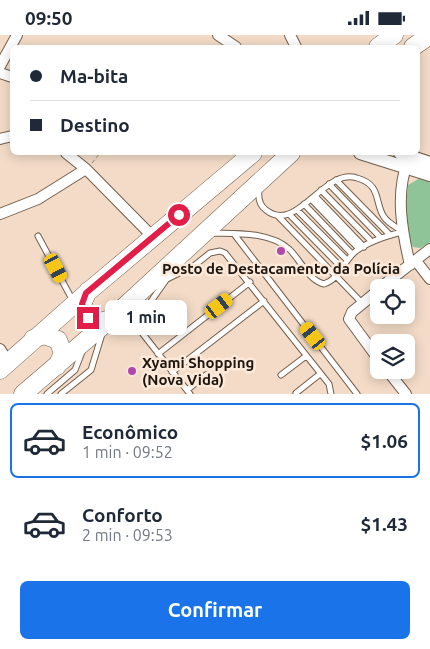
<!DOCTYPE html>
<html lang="pt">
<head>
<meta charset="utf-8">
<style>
	:root { --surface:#fff; --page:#f2f2f3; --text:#1f2937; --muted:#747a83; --line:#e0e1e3; --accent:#1a73e8 }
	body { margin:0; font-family:Ubuntu,sans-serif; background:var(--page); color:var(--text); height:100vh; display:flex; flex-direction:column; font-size:19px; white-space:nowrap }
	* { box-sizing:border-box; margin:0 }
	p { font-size:16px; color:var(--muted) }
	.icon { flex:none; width:28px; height:28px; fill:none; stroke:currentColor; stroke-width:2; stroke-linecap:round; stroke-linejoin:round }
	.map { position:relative; height:359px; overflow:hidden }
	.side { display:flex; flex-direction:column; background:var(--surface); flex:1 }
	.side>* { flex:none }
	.guide { position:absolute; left:10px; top:10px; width:410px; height:110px; border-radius:8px; box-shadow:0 2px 12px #0003; display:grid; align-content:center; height:110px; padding:0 20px; background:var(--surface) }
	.tools { position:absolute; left:370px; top:244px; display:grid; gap:10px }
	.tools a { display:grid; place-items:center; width:45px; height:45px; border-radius:8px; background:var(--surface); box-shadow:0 2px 12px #0003; font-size:25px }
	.end { position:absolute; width:22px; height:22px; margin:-11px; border:6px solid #e11d48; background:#fff; box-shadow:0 0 0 2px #fff }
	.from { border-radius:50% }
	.bubble { position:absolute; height:35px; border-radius:8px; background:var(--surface); box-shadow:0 2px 12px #0003; font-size:16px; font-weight:700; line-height:35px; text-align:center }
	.car { position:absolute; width:15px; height:30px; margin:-15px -8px; border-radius:6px; box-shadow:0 0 4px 1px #0007; background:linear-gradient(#f5c518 24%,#345 0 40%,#f5c518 0 76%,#345 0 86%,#f5c518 0) }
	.guide b { display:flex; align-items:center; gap:18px; height:48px; font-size:19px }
	.guide b+b { border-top:1px solid var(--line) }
	.guide i { width:12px; height:12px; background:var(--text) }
	ul { padding:9px 0 0; list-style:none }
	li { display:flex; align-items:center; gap:15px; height:75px; margin:0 10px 8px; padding:0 10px; border:2px solid transparent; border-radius:8px }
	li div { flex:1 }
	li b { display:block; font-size:19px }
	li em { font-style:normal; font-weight:700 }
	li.selected { border-color:var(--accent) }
	li>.icon { width:45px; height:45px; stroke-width:1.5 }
	.cta { display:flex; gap:10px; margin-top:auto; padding:10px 20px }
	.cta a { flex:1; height:58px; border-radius:8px; background:var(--accent); color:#fff; font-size:20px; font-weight:700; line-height:58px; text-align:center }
	.status { display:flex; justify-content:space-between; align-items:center; height:35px; padding:0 25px; background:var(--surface); direction:ltr }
	.status svg { height:14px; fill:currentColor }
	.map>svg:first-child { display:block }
	.green { fill:#8fc499 }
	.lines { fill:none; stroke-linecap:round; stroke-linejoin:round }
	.service-casing { stroke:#735f4d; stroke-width:7 }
	.minor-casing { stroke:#735f4d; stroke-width:12 }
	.tertiary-casing { stroke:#735f4d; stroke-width:14 }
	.trunk-casing { stroke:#735f4d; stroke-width:19 }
	.path { stroke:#9e8d7e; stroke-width:1; stroke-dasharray:4 2.5; stroke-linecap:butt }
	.service { stroke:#fff; stroke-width:5 }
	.minor { stroke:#fff; stroke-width:10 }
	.tertiary { stroke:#fff; stroke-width:12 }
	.trunk { stroke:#fff; stroke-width:18 }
	.route { stroke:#e11d48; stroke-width:6 }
	.poi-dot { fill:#b048ac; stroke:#fde9d9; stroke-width:2 }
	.labels { text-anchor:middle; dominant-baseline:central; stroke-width:5; stroke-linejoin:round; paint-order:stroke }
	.poi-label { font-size:15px; font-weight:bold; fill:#1d150e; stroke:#fde9d9 }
</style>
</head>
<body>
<div class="status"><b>09:50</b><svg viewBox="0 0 49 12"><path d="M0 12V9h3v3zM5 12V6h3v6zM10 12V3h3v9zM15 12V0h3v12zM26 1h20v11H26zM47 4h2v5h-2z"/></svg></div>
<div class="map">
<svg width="430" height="359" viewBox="0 0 430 359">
	<rect width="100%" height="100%" fill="#f3dbc7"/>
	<path class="green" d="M420,143L430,146V207L420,213L413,212L404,193L408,150Z"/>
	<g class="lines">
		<g class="service-casing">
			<path id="service" d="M336,145L390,200
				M329,149L381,203
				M259,155C258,163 259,170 266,175C297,200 324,132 357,143C382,150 374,167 384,182C388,188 396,192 402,196
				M321,155L372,207
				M315,161L364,212
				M311,164L359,214
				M304,169L352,219
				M297,175L347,225
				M289,179L342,233
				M278,181L362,268
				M210,198C235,199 269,196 289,214C300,224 308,245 324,249C340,244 343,226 356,216C369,206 386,201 402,197
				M234,199L357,359
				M38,201L73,266
				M166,245L140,282L139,294L190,359
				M161,247L195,230L210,218L220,216L225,218L329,349L331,359
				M158,319L250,247
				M172,337L264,266
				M281,340L306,321
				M187,355L206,340
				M296,358L320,339
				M47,359L75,335L82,317
				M61,359L91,335L102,299"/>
		</g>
		<g class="minor-casing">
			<path id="minor" d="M218,0L236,12
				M290,0L296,12
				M0,31L17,0
				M0,38L12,42
				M0,104L12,101
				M66,118L86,134L152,201
				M408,126C395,158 402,196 410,230
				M0,179L38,164L86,134
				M416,226L430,244
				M381,252L430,214
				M379,255L352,277L349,284L379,325
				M0,314L8,327
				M387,335L406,359"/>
		</g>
		<g class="tertiary-casing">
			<path id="tertiary" d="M360,118L430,140
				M400,118L430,128"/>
		</g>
		<g class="trunk-casing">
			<path id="trunk" d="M378,12L394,0
				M413,12L430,0
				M88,256L82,269L86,281L100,287L113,283
				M33,304L44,300L58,305L63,318L57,331
				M0,335L89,256L253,118
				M23,359L113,282L291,118"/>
		</g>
		<path class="path" d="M92,128L100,118"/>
		<use href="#service" class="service"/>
		<use href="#minor" class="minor"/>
		<use href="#tertiary" class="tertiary"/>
		<use href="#trunk" class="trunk"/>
	</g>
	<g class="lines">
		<path class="route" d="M88,283L82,269L86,258L179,180"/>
	</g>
	<g class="poi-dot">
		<circle cx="281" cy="216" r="5"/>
		<circle cx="132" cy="336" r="5"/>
	</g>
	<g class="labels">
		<g class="poi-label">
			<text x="281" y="233">Posto de Destacamento da Polícia</text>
			<text x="142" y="327" text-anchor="start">Xyami Shopping<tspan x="142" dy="17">(Nova Vida)</tspan></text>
		</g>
	</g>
</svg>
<div class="tools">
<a><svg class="icon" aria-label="locate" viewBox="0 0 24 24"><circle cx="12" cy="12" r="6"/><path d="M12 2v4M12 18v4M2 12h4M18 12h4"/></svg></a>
<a><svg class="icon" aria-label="layers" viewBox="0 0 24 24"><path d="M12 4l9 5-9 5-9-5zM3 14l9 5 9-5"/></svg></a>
</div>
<i class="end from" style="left:179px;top:180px"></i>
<i class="end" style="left:88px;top:283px"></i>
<div class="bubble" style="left:105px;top:265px;width:82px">1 min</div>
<i class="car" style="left:56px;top:233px;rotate:152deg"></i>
<i class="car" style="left:219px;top:271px;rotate:52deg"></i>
<i class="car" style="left:313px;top:301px;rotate:322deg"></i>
<div class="guide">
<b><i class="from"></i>Ma-bita</b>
<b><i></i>Destino</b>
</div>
</div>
<section class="side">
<ul>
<li class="selected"><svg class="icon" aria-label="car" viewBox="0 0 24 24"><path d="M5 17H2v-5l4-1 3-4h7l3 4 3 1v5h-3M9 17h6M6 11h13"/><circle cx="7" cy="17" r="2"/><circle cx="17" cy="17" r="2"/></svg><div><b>Econômico</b><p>1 min · 09:52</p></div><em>$1.06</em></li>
<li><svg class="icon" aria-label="car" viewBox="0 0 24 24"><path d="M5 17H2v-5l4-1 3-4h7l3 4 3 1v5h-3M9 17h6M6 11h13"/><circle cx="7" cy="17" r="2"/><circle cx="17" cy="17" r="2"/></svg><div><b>Conforto</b><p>2 min · 09:53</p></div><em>$1.43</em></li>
</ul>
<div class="cta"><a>Confirmar</a></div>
</section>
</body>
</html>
